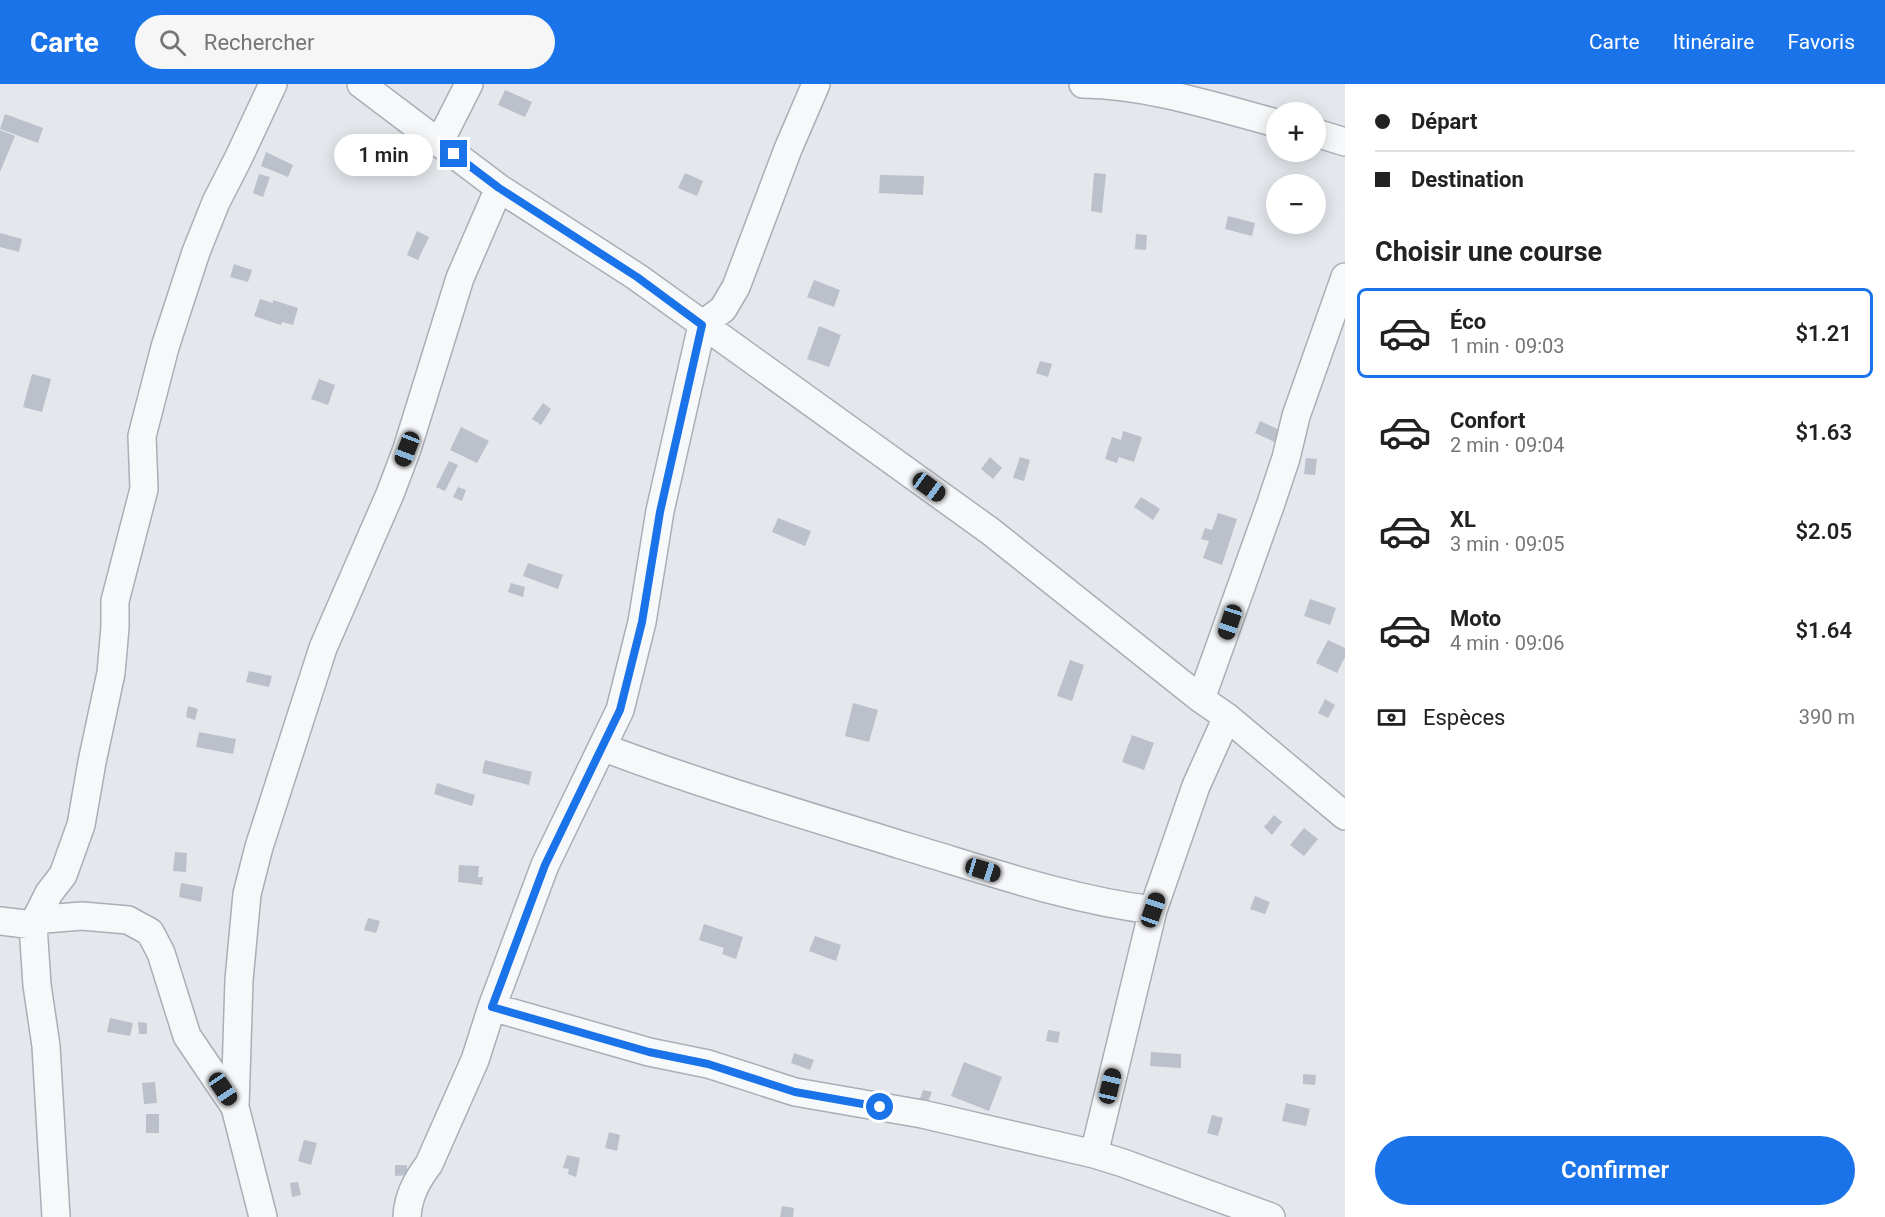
<!DOCTYPE html>
<html lang="fr">
<head>
<meta charset="utf-8">
<style>
	:root { --surface:#fff; --page:#f6f6f6; --text:#222; --muted:#767676; --line:#e0e0e0; --accent:#1a73e8 }
	body { margin:0; font-family:Roboto,sans-serif; background:var(--page); color:var(--text); height:100vh; display:flex; flex-direction:column; font-size:22px; white-space:nowrap }
	* { box-sizing:border-box; margin:0 }
	p { font-size:20px; color:var(--muted) }
	.icon { flex:none; width:33px; height:33px; fill:none; stroke:currentColor; stroke-width:2; stroke-linecap:round; stroke-linejoin:round }
	.map { position:relative; flex:1; overflow:hidden }
	.sheet { display:flex; flex-direction:column; background:var(--surface); width:540px }
	.sheet>* { flex:none }
	.top-card { display:grid; align-content:center; height:132px; padding:0 30px; background:var(--surface) }
	.tools { position:absolute; left:1266px; top:18px; display:grid; gap:12px }
	.tools a { display:grid; place-items:center; width:60px; height:60px; border-radius:50%; background:var(--surface); box-shadow:0 3px 15px #0003; font-size:30px }
	.end { position:absolute; width:27px; height:27px; margin:-14px; border:8px solid #1a73e8; background:#fff; box-shadow:0 0 0 3px #fff }
	.from { border-radius:50% }
	.bubble { position:absolute; height:42px; border-radius:21px; background:var(--surface); box-shadow:0 3px 15px #0003; font-size:20px; font-weight:600; line-height:42px; text-align:center }
	.car { position:absolute; width:18px; height:36px; margin:-18px -9px; border-radius:8px; box-shadow:0 0 4px 2px #0007; background:linear-gradient(#222 24%,#8ab4d8 0 40%,#222 0 76%,#8ab4d8 0 86%,#222 0) }
	.top-card b { display:flex; align-items:center; gap:21px; height:57px; font-size:22px }
	.top-card b+b { border-top:2px solid var(--line) }
	.top-card i { width:15px; height:15px; background:var(--text) }
	ul { padding:0; list-style:none }
	li { display:flex; align-items:center; gap:18px; height:90px; margin:0 12px 9px; padding:0 18px; border:3px solid transparent; border-radius:9px }
	li div { flex:1 }
	li b { display:block; font-size:22px }
	li em { font-style:normal; font-weight:600 }
	li.current { border-color:var(--accent) }
	li>.icon { width:54px; height:54px; stroke-width:1.5 }
	h2 { padding:0 30px; font-size:27px; line-height:72px }
	.pay { display:flex; align-items:center; gap:15px; height:66px; padding:0 30px; font-size:22px }
	.pay p { margin-inline-start:auto }
	.primary-button { display:flex; gap:12px; margin-top:auto; padding:12px 30px }
	.primary-button a { flex:1; height:69px; border-radius:36px; background:var(--accent); color:#fff; font-size:24px; font-weight:600; line-height:69px; text-align:center }
	header { display:flex; align-items:center; gap:36px; box-sizing:border-box; height:84px; padding:0 30px; background:var(--accent); color:#fff }
	header strong { font-size:28px }
	nav { display:flex; gap:33px; margin-inline-start:auto; font-size:21px }
	.search { width:420px; height:54px; background:var(--page); display:flex; align-items:center; gap:15px; box-sizing:border-box; padding:0 21px; border-radius:33px; color:var(--muted); font-size:22px }
	main { display:flex; flex:1; min-height:0 }
	.map>svg:first-child { display:block }
	.building { fill:#bbc0ca }
	.lines { fill:none; stroke-linecap:round; stroke-linejoin:round }
	.street-casing { stroke:#a9aeb7; stroke-width:30 }
	.street { stroke:#f7f8fa; stroke-width:27 }
	.route { stroke:#1a73e8; stroke-width:8 }
</style>
</head>
<body>
<header>
<strong>Carte</strong>
<div class="search"><svg class="icon" aria-label="search" viewBox="0 0 24 24"><circle cx="10" cy="10" r="6"/><path d="M15 15l6 6"/></svg>Rechercher</div>
<nav><a>Carte</a><a>Itinéraire</a><a>Favoris</a></nav>
</header>
<main>
<div class="map">
<svg width="1345" height="1133" viewBox="0 0 1345 1133">
	<rect width="100%" height="100%" fill="#e4e7ec"/>
	<path class="building" d="M505,6L532,18L525,33L498,21Z
		M5,30L43,44L38,59L0,45Z
		M0,46L15,52L0,88Z
		M266,68L293,81L288,93L261,82Z
		M685,89L703,97L697,112L678,104Z
		M1094,89L1106,90L1102,129L1091,127Z
		M259,90L270,93L263,113L253,109Z
		M880,91L924,92L923,111L879,109Z
		M1228,132L1255,139L1252,152L1225,145Z
		M417,147L429,153L418,176L407,171Z
		M0,149L22,155L19,168L0,163Z
		M1136,150L1147,151L1146,166L1135,165Z
		M234,180L252,186L248,198L230,193Z
		M814,196L840,206L834,223L807,213Z
		M260,215L273,219V216L298,224L293,241L282,238L281,241L254,232Z
		M819,242L841,251L829,283L807,275Z
		M1040,277L1052,280L1048,293L1036,289Z
		M32,290L51,295L42,328L23,323Z
		M319,295L335,301L328,321L311,315Z
		M543,319L551,325L541,341L532,335Z
		M1260,337L1284,348L1279,360L1255,349Z
		M461,343L489,357L477,379L450,366Z
		M1123,347L1142,353L1134,378L1119,373L1117,379L1105,375L1112,353L1121,356Z
		M990,373L1002,384L993,395L981,385Z
		M1020,373L1030,376L1024,397L1013,394Z
		M1306,374L1317,375L1315,391L1304,390Z
		M449,377L458,381L445,407L436,403Z
		M458,403L466,406L462,417L453,413Z
		M1141,413L1160,425L1153,436L1134,423Z
		M1218,429L1237,435L1222,481L1203,474L1209,457L1201,455L1205,444L1212,446Z
		M778,434L811,447L805,462L772,448Z
		M528,479L563,491L558,505L523,492Z
		M511,499L525,503L523,513L508,508Z
		M1310,515L1336,524L1330,541L1304,532Z
		M1328,556L1345,564V573L1337,589L1316,579Z
		M1070,576L1084,581L1072,617L1057,612Z
		M249,587L272,592L269,603L246,598Z
		M1325,615L1335,621L1328,634L1318,629Z
		M853,619L878,626L869,658L845,652Z
		M188,622L198,625L195,636L186,633Z
		M199,648L236,655L233,670L196,663Z
		M1132,651L1154,659L1144,686L1122,678Z
		M485,676L532,688L529,701L482,689Z
		M437,699L475,711L472,722L434,710Z
		M1274,731L1282,738L1272,751L1264,743Z
		M1304,744L1318,755L1304,772L1290,761Z
		M175,768L187,769L186,788L173,787Z
		M459,781L479,782L478,793H483L482,801L458,798Z
		M181,799L203,803L201,818L179,813Z
		M1255,812L1270,818L1265,830L1250,825Z
		M368,834L380,837L376,849L364,846Z
		M704,840L743,853L736,875L722,870L724,864L699,856Z
		M815,852L841,861L836,877L809,867Z
		M110,934L133,939L130,952L107,948Z
		M138,938L147,939V950H139Z
		M1048,946L1060,948L1058,959L1046,957Z
		M1151,968L1181,970V984L1150,982Z
		M794,969L814,976L810,986L791,979Z
		M964,978L1002,993L989,1027L951,1012Z
		M1303,990L1316,991L1315,1001L1303,1000Z
		M155,998L157,1019L144,1020L142,999Z
		M923,1006L932,1008L928,1018L920,1015Z
		M1286,1019L1310,1025L1306,1042L1282,1037Z
		M146,1030H159V1049H146Z
		M1212,1031L1223,1034L1218,1052L1207,1049Z
		M609,1048L620,1051L617,1067L605,1064Z
		M304,1056L317,1059L311,1081L298,1077Z
		M567,1071L580,1074L576,1093L568,1090L569,1085L563,1084Z
		M395,1081H407V1091L395,1092Z
		M298,1098L301,1111L292,1113L290,1099Z
		M782,1122L794,1124L793,1133H780Z"/>
	<g class="lines">
		<g class="street-casing">
			<path id="street" d="M361,0L499,104L637,193L990,447L1201,615L1227,633L1345,732
				M1083,0C1149,1 1213,22 1276,39
				M1316,49L1345,58
				M439,59L469,0
				M1201,615L1270,422L1286,374L1296,332L1345,193
				M602,663C702,701 805,731 908,763C988,787 1070,816 1153,826
				M0,837L33,841L45,835L82,832L128,836L150,848L161,869L187,952L235,1023L263,1133
				M492,923L649,968L708,980L795,1008L922,1030L1094,1070L1123,1079L1271,1133
				M235,1023L239,896L247,810L259,763L323,564L390,410L407,365L460,194L499,104
				M1094,1070L1153,826L1196,702L1227,633
				M56,1133L46,962L37,901L33,841L49,809L63,791L81,741L92,678L111,589L115,543V517L144,405L142,352L165,263L196,168L216,118L238,75L273,0
				M407,1133C408,1112 417,1096 429,1080L475,976L492,923L545,781L620,626L642,538L660,427L702,241L723,225L736,203L788,65L816,0"/>
		</g>
		<use href="#street" class="street"/>
	</g>
	<g class="lines">
		<path class="route" d="M454,70L499,104L637,193L702,241L660,428L642,538L620,626L545,781L492,923L649,968L708,980L795,1008L880,1023"/>
	</g>
</svg>
<div class="tools">
<a>+</a>
<a>−</a>
</div>
<i class="end from" style="left:880px;top:1023px"></i>
<i class="end" style="left:454px;top:70px"></i>
<div class="bubble" style="left:334px;top:50px;width:99px">1 min</div>
<i class="car" style="left:407px;top:365px;rotate:201deg"></i>
<i class="car" style="left:929px;top:403px;rotate:126deg"></i>
<i class="car" style="left:1230px;top:538px;rotate:198deg"></i>
<i class="car" style="left:983px;top:786px;rotate:107deg"></i>
<i class="car" style="left:1153px;top:826px;rotate:19deg"></i>
<i class="car" style="left:1110px;top:1002px;rotate:13deg"></i>
<i class="car" style="left:223px;top:1005px;rotate:146deg"></i>
</div>
<section class="sheet">
<div class="top-card">
<b><i class="from"></i>Départ</b>
<b><i></i>Destination</b>
</div>
<h2>Choisir une course</h2>
<ul>
<li class="current"><svg class="icon" aria-label="car" viewBox="0 0 24 24"><path d="M5 17H2v-5l4-1 3-4h7l3 4 3 1v5h-3M9 17h6M6 11h13"/><circle cx="7" cy="17" r="2"/><circle cx="17" cy="17" r="2"/></svg><div><b>Éco</b><p>1 min · 09:03</p></div><em>$1.21</em></li>
<li><svg class="icon" aria-label="car" viewBox="0 0 24 24"><path d="M5 17H2v-5l4-1 3-4h7l3 4 3 1v5h-3M9 17h6M6 11h13"/><circle cx="7" cy="17" r="2"/><circle cx="17" cy="17" r="2"/></svg><div><b>Confort</b><p>2 min · 09:04</p></div><em>$1.63</em></li>
<li><svg class="icon" aria-label="car" viewBox="0 0 24 24"><path d="M5 17H2v-5l4-1 3-4h7l3 4 3 1v5h-3M9 17h6M6 11h13"/><circle cx="7" cy="17" r="2"/><circle cx="17" cy="17" r="2"/></svg><div><b>XL</b><p>3 min · 09:05</p></div><em>$2.05</em></li>
<li><svg class="icon" aria-label="car" viewBox="0 0 24 24"><path d="M5 17H2v-5l4-1 3-4h7l3 4 3 1v5h-3M9 17h6M6 11h13"/><circle cx="7" cy="17" r="2"/><circle cx="17" cy="17" r="2"/></svg><div><b>Moto</b><p>4 min · 09:06</p></div><em>$1.64</em></li>
</ul>
<div class="pay"><svg class="icon" aria-label="cash" viewBox="0 0 24 24"><path d="M3 7h18v10H3z"/><circle cx="12" cy="12" r="2"/></svg>Espèces<p>390 m</p></div>
<div class="primary-button"><a>Confirmer</a></div>
</section>
</main>
</body>
</html>
